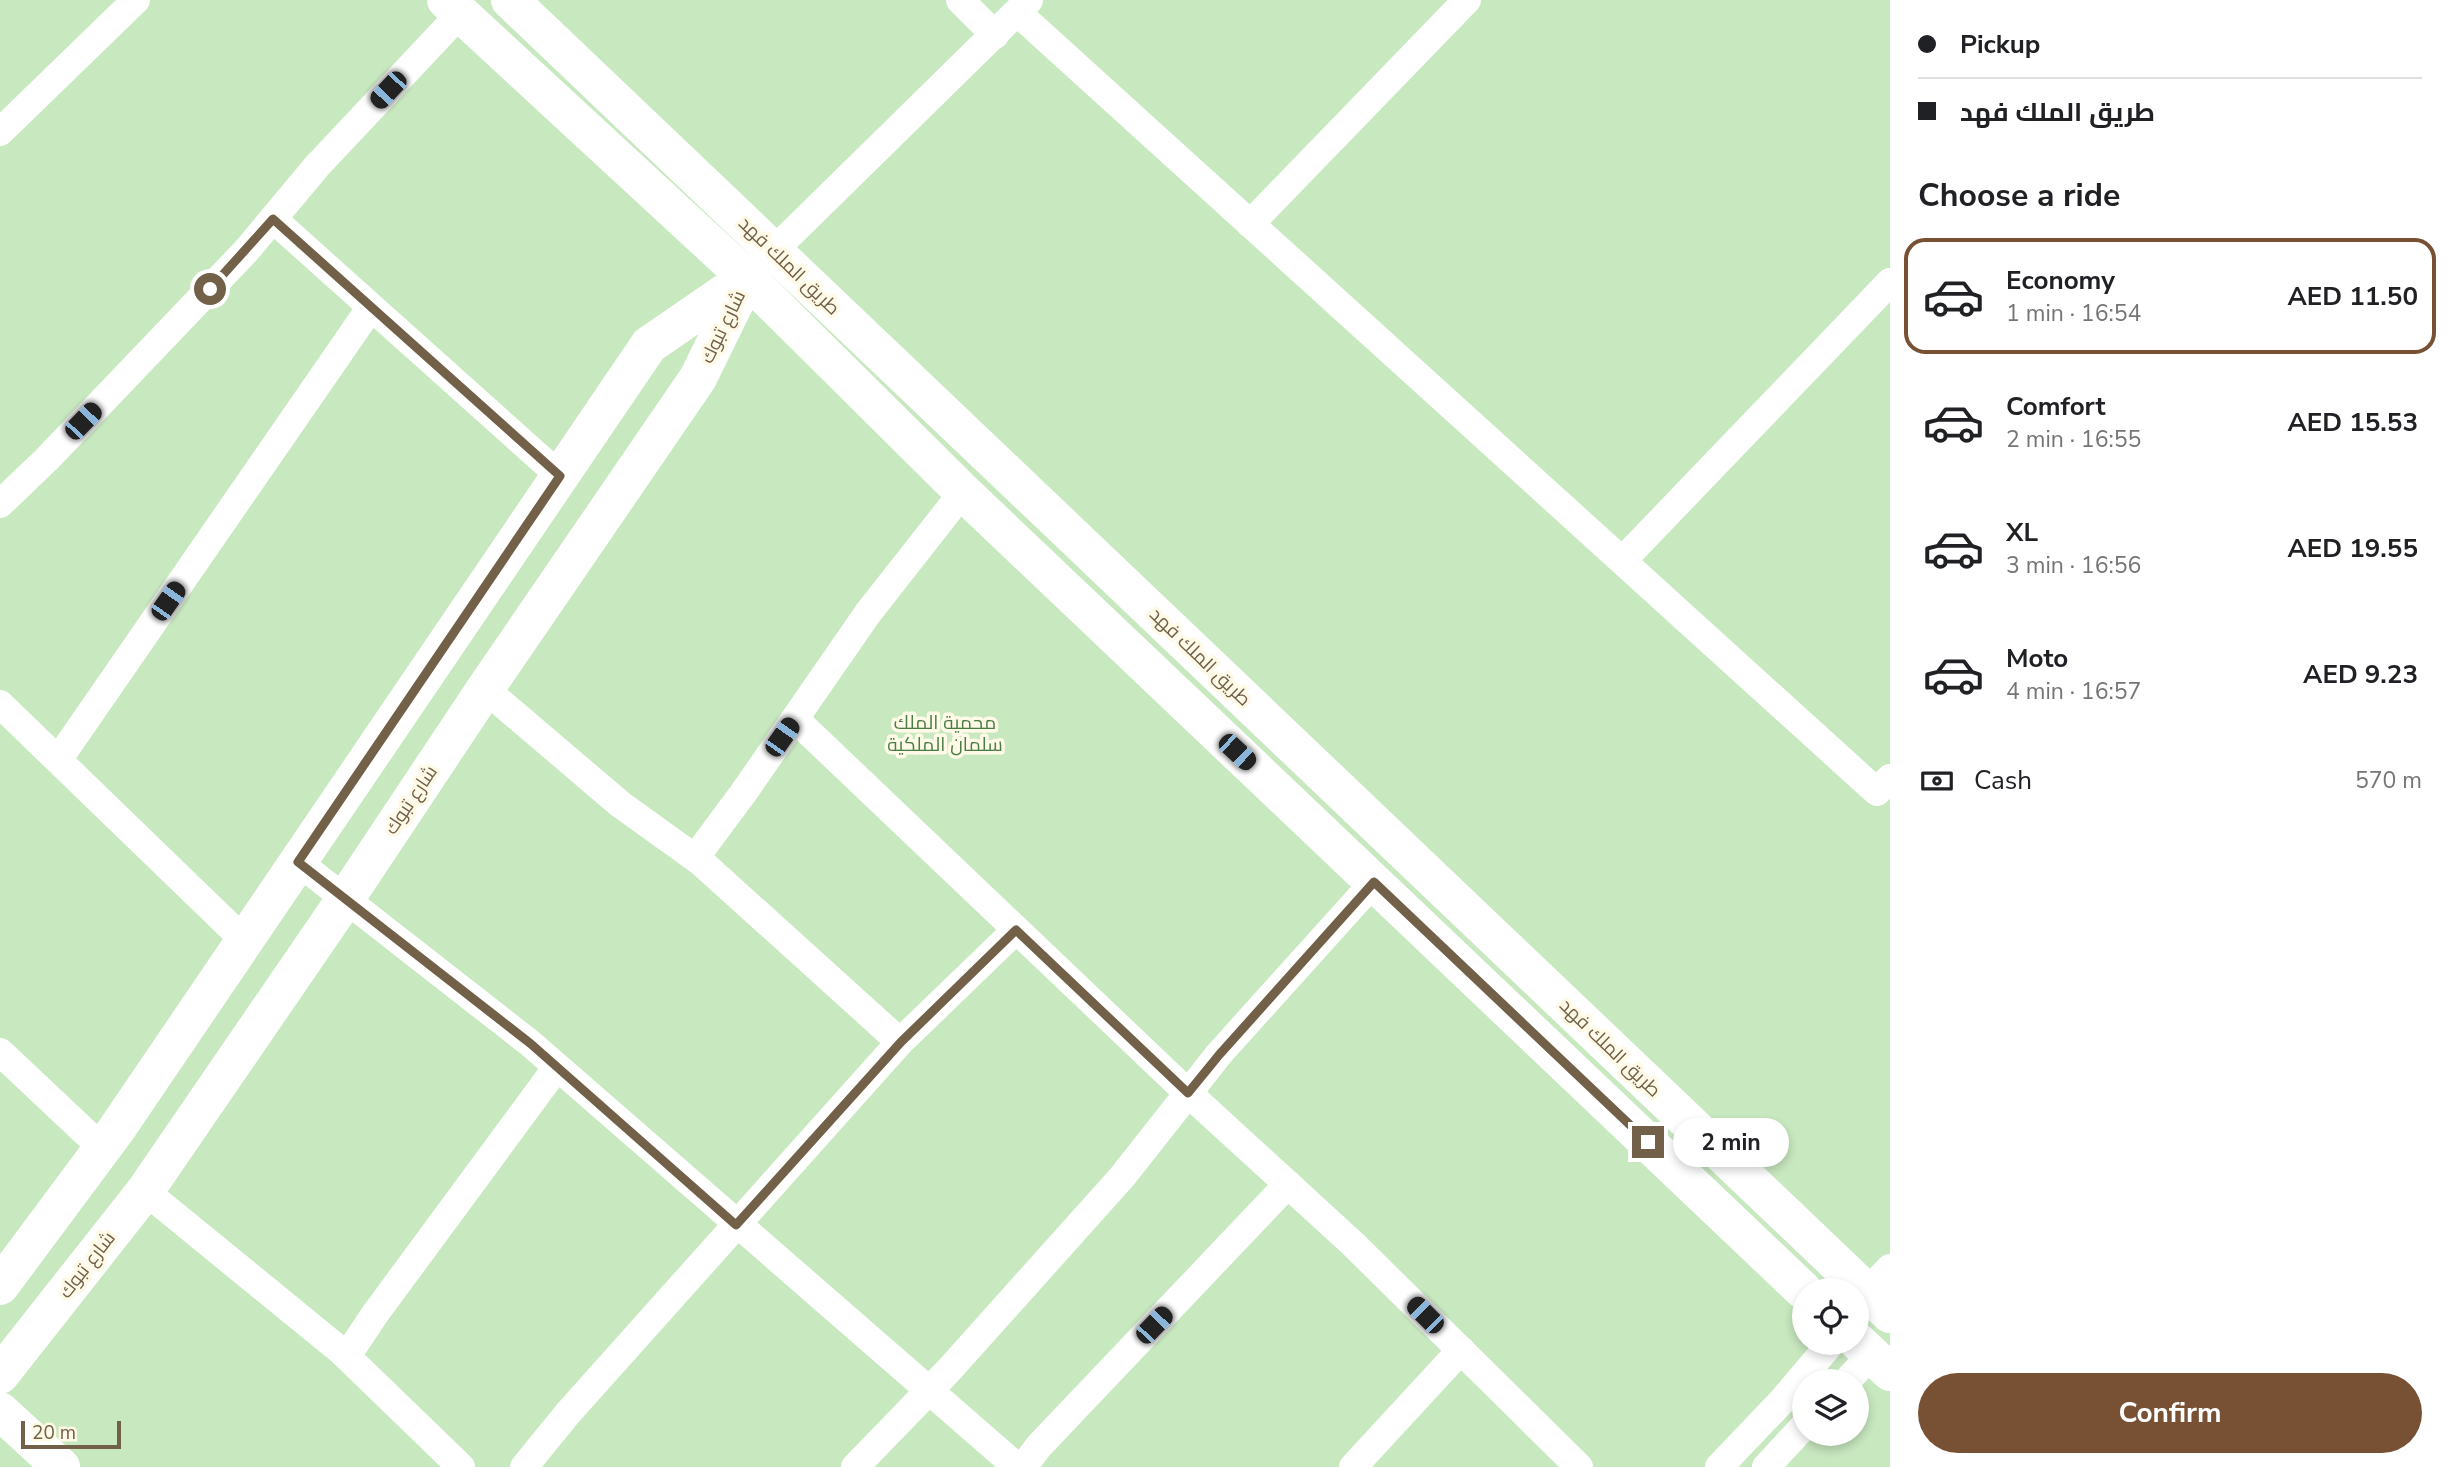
<!DOCTYPE html>
<html lang="en">
<head>
<meta charset="utf-8">
<style>
	:root { --surface:#fff; --page:#f6f6f6; --text:#202124; --muted:#757577; --line:#e0e0e0; --accent:#785034 }
	body { margin:0; font-family:"Nunito Sans",Cairo,sans-serif; background:var(--page); color:var(--text); height:100vh; display:flex; flex-direction:column; font-size:26px; white-space:nowrap }
	* { box-sizing:border-box; margin:0 }
	p { font-size:23px; color:var(--muted) }
	.icon { flex:none; width:38px; height:38px; fill:none; stroke:currentColor; stroke-width:2; stroke-linecap:round; stroke-linejoin:round }
	.map { position:relative; flex:1; overflow:hidden }
	.side { display:flex; flex-direction:column; background:var(--surface); width:560px }
	.side>* { flex:none }
	.hud { display:grid; align-content:center; height:154px; padding:0 28px; background:var(--surface) }
	.fabs { position:absolute; left:1792px; top:1278px; display:grid; gap:14px }
	.fabs a { display:grid; place-items:center; width:77px; height:77px; border-radius:50%; background:var(--surface); box-shadow:0 4px 10px #0003; font-size:35px }
	.scale { position:absolute; left:21px; bottom:18px; width:100px; box-sizing:border-box; padding-left:7px; border:4px solid #726049; border-top:0; font-size:19px; line-height:24px; white-space:nowrap; color:#726049; -webkit-text-stroke:5px #fffae7; paint-order:stroke }
	.end { position:absolute; width:32px; height:32px; margin:-16px; border:9px solid #726049; background:#fff; box-shadow:0 0 0 4px #fff }
	.from { border-radius:50% }
	.bubble { position:absolute; height:49px; border-radius:24px; background:var(--surface); box-shadow:0 4px 10px #0003; font-size:23px; font-weight:700; line-height:49px; text-align:center }
	.car { position:absolute; width:21px; height:42px; margin:-21px -10px; border-radius:9px; box-shadow:0 0 5px 2px #0007; background:linear-gradient(#222 24%,#8ab4d8 0 40%,#222 0 76%,#8ab4d8 0 86%,#222 0) }
	.hud b { display:flex; align-items:center; gap:24px; height:66px; font-size:26px }
	.hud b+b { border-top:2px solid var(--line) }
	.hud i { width:18px; height:18px; background:var(--text) }
	ul { padding:0; list-style:none }
	li { display:flex; align-items:center; gap:21px; height:116px; margin:0 14px 10px; padding:0 14px; border:4px solid transparent; border-radius:21px }
	li div { flex:1 }
	li b { display:block; font-size:26px }
	li em { font-style:normal; font-weight:700 }
	li.current { border-color:var(--accent) }
	li>.icon { width:63px; height:63px; stroke-width:1.5 }
	h2 { padding:0 28px; font-size:32px; line-height:84px }
	.pay { display:flex; align-items:center; gap:18px; height:77px; padding:0 28px; font-size:26px }
	.pay p { margin-inline-start:auto }
	.cta { display:flex; gap:14px; margin-top:auto; padding:14px 28px }
	.cta a { flex:1; height:80px; border-radius:42px; background:var(--accent); color:#fff; font-size:28px; font-weight:700; line-height:80px; text-align:center }
	main { display:flex; flex:1; min-height:0 }
	.map>svg:first-child { display:block }
	.green { fill:#c8e8c0; fill-rule:evenodd }
	.lines { fill:none; stroke-linecap:round; stroke-linejoin:round }
	.street { stroke:#fff; stroke-width:28 }
	.secondary { stroke:#fff; stroke-width:38 }
	.route { stroke:#726049; stroke-width:9 }
	.labels { text-anchor:middle; dominant-baseline:central; stroke-width:7; stroke-linejoin:round; paint-order:stroke }
	.street-label { font-size:19px; fill:#726049; stroke:#fffae7 }
	.park-label { font-size:19px; fill:#497d43; stroke:#fffae7 }
</style>
</head>
<body>
<main>
<div class="map">
<svg width="1890" height="1467" viewBox="0 0 1890 1467">
	<rect width="100%" height="100%" fill="#fcf7e1"/>
	<path class="green" d="M0,0H1890V1467H0ZM1804,1290H1857V1342H1804ZM1804,1381H1857V1433H1804Z"/>
	<g class="lines">
		<path class="street" d="M960,0L995,35
			M1018,13L1877,792L1890,778
			M0,132L136,0
			M273,219L560,476
			M1250,224L1467,0
			M761,263L1029,0
			M0,504L47,459L246,251L317,166L460,14
			M1622,561L1890,282
			M485,689L620,804L702,863L900,1042
			M0,704L245,941
			M795,719L1188,1093L1353,1244L1579,1467
			M58,760L371,307
			M695,858L744,792L868,613L963,492
			M298,862L531,1044L1017,1467
			M0,1052L102,1148
			M145,1191L341,1351L461,1467
			M1867,1292L1890,1268
			M347,1356L375,1314L557,1067
			M1847,1381L1871,1355
			M524,1467L568,1413L900,1042L1016,930
			M855,1467L949,1370L1122,1177L1219,1054L1374,882
			M1023,1467L1039,1446L1288,1184
			M1353,1467L1461,1350
			M1719,1467L1782,1401L1832,1342
			M1766,1467L1804,1426"/>
		<path class="secondary" d="M446,0L747,278L963,492L1804,1291
			M510,0L1890,1314
			M0,1286L116,1130L649,345L745,279
			M1857,1341L1890,1372
			M0,1375L145,1191L346,898L485,689L698,378L747,278
			M0,1411L61,1467"/>
	</g>
	<g class="lines">
		<path class="route" d="M210,289L273,219L560,476L298,862L531,1044L736,1225L901,1042L1016,930L1188,1093L1219,1055L1374,882L1648,1142"/>
	</g>
	<g class="labels">
		<g class="street-label">
			<text transform="translate(789 266) rotate(44)">طريق الملك فهد</text>
			<text transform="translate(723 327) rotate(-64)">شارع تبوك</text>
			<text transform="translate(1200 657) rotate(44)">طريق الملك فهد</text>
			<text transform="translate(411 800) rotate(-56)">شارع تبوك</text>
			<text transform="translate(1610 1048) rotate(44)">طريق الملك فهد</text>
			<text transform="translate(87 1265) rotate(-52)">شارع تبوك</text>
		</g>
		<g class="park-label">
			<text x="945" y="723">محمية الملك<tspan x="945" dy="22">سلمان الملكية</tspan></text>
		</g>
	</g>
</svg>
<div class="fabs">
<a><svg class="icon" aria-label="locate" viewBox="0 0 24 24"><circle cx="12" cy="12" r="6"/><path d="M12 2v4M12 18v4M2 12h4M18 12h4"/></svg></a>
<a><svg class="icon" aria-label="layers" viewBox="0 0 24 24"><path d="M12 4l9 5-9 5-9-5zM3 14l9 5 9-5"/></svg></a>
</div>
<div class="scale">20 m</div>
<i class="end from" style="left:210px;top:289px"></i>
<i class="end" style="left:1648px;top:1142px"></i>
<div class="bubble" style="left:1673px;top:1118px;width:116px">2 min</div>
<i class="car" style="left:388px;top:90px;rotate:223deg"></i>
<i class="car" style="left:83px;top:421px;rotate:44deg"></i>
<i class="car" style="left:168px;top:601px;rotate:35deg"></i>
<i class="car" style="left:782px;top:737px;rotate:35deg"></i>
<i class="car" style="left:1237px;top:752px;rotate:133deg"></i>
<i class="car" style="left:1425px;top:1315px;rotate:315deg"></i>
<i class="car" style="left:1154px;top:1325px;rotate:44deg"></i>
</div>
<section class="side">
<div class="hud">
<b><i class="from"></i>Pickup</b>
<b><i></i>طريق الملك فهد</b>
</div>
<h2>Choose a ride</h2>
<ul>
<li class="current"><svg class="icon" aria-label="car" viewBox="0 0 24 24"><path d="M5 17H2v-5l4-1 3-4h7l3 4 3 1v5h-3M9 17h6M6 11h13"/><circle cx="7" cy="17" r="2"/><circle cx="17" cy="17" r="2"/></svg><div><b>Economy</b><p>1 min · 16:54</p></div><em>AED 11.50</em></li>
<li><svg class="icon" aria-label="car" viewBox="0 0 24 24"><path d="M5 17H2v-5l4-1 3-4h7l3 4 3 1v5h-3M9 17h6M6 11h13"/><circle cx="7" cy="17" r="2"/><circle cx="17" cy="17" r="2"/></svg><div><b>Comfort</b><p>2 min · 16:55</p></div><em>AED 15.53</em></li>
<li><svg class="icon" aria-label="car" viewBox="0 0 24 24"><path d="M5 17H2v-5l4-1 3-4h7l3 4 3 1v5h-3M9 17h6M6 11h13"/><circle cx="7" cy="17" r="2"/><circle cx="17" cy="17" r="2"/></svg><div><b>XL</b><p>3 min · 16:56</p></div><em>AED 19.55</em></li>
<li><svg class="icon" aria-label="car" viewBox="0 0 24 24"><path d="M5 17H2v-5l4-1 3-4h7l3 4 3 1v5h-3M9 17h6M6 11h13"/><circle cx="7" cy="17" r="2"/><circle cx="17" cy="17" r="2"/></svg><div><b>Moto</b><p>4 min · 16:57</p></div><em>AED 9.23</em></li>
</ul>
<div class="pay"><svg class="icon" aria-label="cash" viewBox="0 0 24 24"><path d="M3 7h18v10H3z"/><circle cx="12" cy="12" r="2"/></svg>Cash<p>570 m</p></div>
<div class="cta"><a>Confirm</a></div>
</section>
</main>
</body>
</html>
